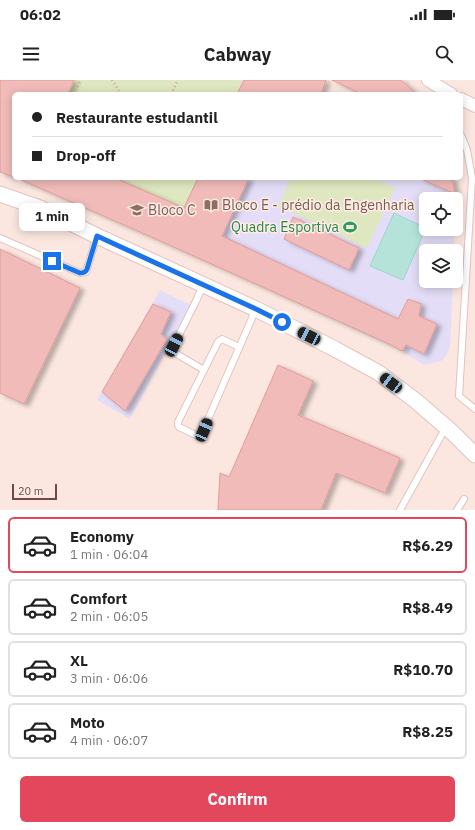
<!DOCTYPE html>
<html lang="en">
<head>
<meta charset="utf-8">
<style>
	:root { --surface:#fff; --page:#f2f2f2; --text:#222; --muted:#767676; --line:#e0e0e0; --accent:#e2475b }
	body { margin:0; font-family:"IBM Plex Sans",sans-serif; background:var(--page); color:var(--text); height:100vh; display:flex; flex-direction:column; font-size:15px; white-space:nowrap }
	* { box-sizing:border-box; margin:0 }
	p { font-size:13px; color:var(--muted) }
	.icon { flex:none; width:22px; height:22px; fill:none; stroke:currentColor; stroke-width:2; stroke-linecap:round; stroke-linejoin:round }
	.map { position:relative; height:430px; overflow:hidden }
	.sheet { display:flex; flex-direction:column; background:var(--surface); flex:1 }
	.sheet>* { flex:none }
	.hud { position:absolute; left:12px; top:12px; width:451px; height:88px; border-radius:6px; box-shadow:0 2px 10px #0003; display:grid; align-content:center; height:88px; padding:0 20px; background:var(--surface) }
	.tools { position:absolute; left:419px; top:112px; display:grid; gap:8px }
	.tools a { display:grid; place-items:center; width:44px; height:44px; border-radius:6px; background:var(--surface); box-shadow:0 2px 10px #0003; font-size:20px }
	.scale { position:absolute; left:12px; bottom:10px; width:45px; box-sizing:border-box; padding-left:4px; border:2px solid #704848; border-top:0; font-size:11px; line-height:14px; white-space:nowrap; color:#704848; -webkit-text-stroke:3px #ffece5; paint-order:stroke }
	.end { position:absolute; width:18px; height:18px; margin:-9px; border:5px solid #1a73e8; background:#fff; box-shadow:0 0 0 2px #fff }
	.from { border-radius:50% }
	.bubble { position:absolute; height:28px; border-radius:6px; background:var(--surface); box-shadow:0 2px 10px #0003; font-size:13px; font-weight:700; line-height:28px; text-align:center }
	.car { position:absolute; width:12px; height:24px; margin:-12px -6px; border-radius:5px; box-shadow:0 0 3px 1px #0007; background:linear-gradient(#222 24%,#8ab4d8 0 40%,#222 0 76%,#8ab4d8 0 86%,#222 0) }
	.hud b { display:flex; align-items:center; gap:14px; height:38px; font-size:15px }
	.hud b+b { border-top:1px solid var(--line) }
	.hud i { width:10px; height:10px; background:var(--text) }
	ul { padding:7px 0 0; list-style:none }
	li { display:flex; align-items:center; gap:12px; height:56px; margin:0 8px 6px; padding:0 12px; border:2px solid var(--line); border-radius:6px }
	li div { flex:1 }
	li b { display:block; font-size:15px }
	li em { font-style:normal; font-weight:700 }
	li.selected { border-color:var(--accent) }
	li>.icon { width:36px; height:36px; stroke-width:1.5 }
	.primary-button { display:flex; gap:8px; margin-top:auto; padding:8px 20px }
	.primary-button a { flex:1; height:46px; border-radius:6px; background:var(--accent); color:#fff; font-size:16px; font-weight:700; line-height:46px; text-align:center }
	.status { display:flex; justify-content:space-between; align-items:center; height:28px; padding:0 20px; background:var(--surface); direction:ltr }
	.status svg { height:11px; fill:currentColor }
	header { display:flex; justify-content:space-between; align-items:center; height:52px; padding:0 20px; background:var(--surface); font-size:18px; font-weight:700 }
	.map>svg:first-child { display:block }
	.education { fill:#e4ddf7 }
	.green { fill:#dee7bf }
	.water { fill:#b5e3da; stroke:#9cd5ca }
	.building { fill:#f0bbb8; stroke:#e29b99; filter:url(#shadow) }
	.lines { fill:none; stroke-linecap:round; stroke-linejoin:round }
	.service-casing { stroke:#e1c3bf; stroke-width:8 }
	.minor-casing { stroke:#e1c3bf; stroke-width:14 }
	.tertiary-casing { stroke:#e1c3bf; stroke-width:17 }
	.path { stroke:#d49e9c; stroke-width:2.5; stroke-dasharray:1 3; stroke-linecap:butt }
	.service { stroke:#fff; stroke-width:6 }
	.minor { stroke:#fff; stroke-width:12 }
	.tertiary { stroke:#fff; stroke-width:15 }
	.route { stroke:#1a73e8; stroke-width:5 }
	.labels { text-anchor:middle; dominant-baseline:central; stroke-width:3; stroke-linejoin:round; paint-order:stroke }
	.education-label { font-size:14px; fill:#785e54; stroke:#ffece5; text-anchor:start }
	.leisure-label { font-size:14px; fill:#27864d; stroke:#ffece5; text-anchor:end }
</style>
</head>
<body>
<div class="status"><b>06:02</b><svg viewBox="0 0 49 12"><path d="M0 12V9h3v3zM5 12V6h3v6zM10 12V3h3v9zM15 12V0h3v12zM26 1h20v11H26zM47 4h2v5h-2z"/></svg></div>
<header><svg class="icon" aria-label="menu" viewBox="0 0 24 24"><path d="M4 6h16M4 12h16M4 18h16"/></svg>Cabway<svg class="icon" aria-label="search" viewBox="0 0 24 24"><circle cx="10" cy="10" r="6"/><path d="M15 15l6 6"/></svg></header>
<div class="map">
<svg width="475" height="430" viewBox="0 0 475 430">
	<defs>
		<filter id="shadow"><feDropShadow dx="4.5" dy="2.5" stdDeviation="2" flood-color="#0004"/></filter>
	</defs>
	<rect width="100%" height="100%" fill="#fbe7e0"/>
	<path class="education" d="M16,98H452L455,119H426V149H454V171H426V201H453L450,267L445,278L441,281L424,285L402,271L156,159L33,104Z
		M160,210L191,225L130,339L97,320Z"/>
	<path class="green" d="M74,0H243L237,14H68Z
		M115,98H198L184,128Z
		M291,98H374L395,108L367,168L278,126Z"/>
	<path class="water" d="M394,133L426,148L403,200L370,186Z"/>
	<path class="building" d="M0,0H74L68,14H14V97L0,92Z
		M244,0H326L321,14H237Z
		M332,0H401L416,14H361Z
		M17,98H115L184,128L198,98H249L222,156L398,239L408,219L421,224L419,236L437,244L424,274L406,265L402,271L387,263L156,159Z
		M419,98H452L455,114Z
		M293,137L359,168L349,190L284,159Z
		M0,169L80,208L24,324L0,313Z
		M153,224L171,232L161,254L167,259L125,331L102,312Z
		M278,285L313,301L298,335L400,378L385,413L336,393L321,430H218L220,393L229,397Z"/>
	<g class="lines">
		<g class="service-casing">
			<path id="service" d="M461,55L467,70L472,98L459,316L475,329
				M0,158L80,193L86,192L97,156
				M203,205L197,219L174,265L173,270L175,273L204,290
				M239,267L222,259L218,262L178,342V345L179,347L198,356L200,355L202,353L256,229
				M400,430L446,347
				M457,430L464,419"/>
		</g>
		<g class="minor-casing">
			<path id="minor" d="M428,0L451,14
				M461,19L475,26"/>
		</g>
		<g class="tertiary-casing">
			<path id="tertiary" d="M0,114L40,128L97,156L256,229L335,269L379,293L416,321L453,353L475,375"/>
		</g>
		<path class="path" d="M112,0L121,14
			M74,14L81,0
			M171,14L178,0"/>
		<use href="#service" class="service"/>
		<use href="#minor" class="minor"/>
		<use href="#tertiary" class="tertiary"/>
	</g>
	<g class="lines">
		<path class="route" d="M52,181L80,193C84,193 86,192 87,189L97,156L256,229L282,242"/>
	</g>
	<defs>
		<g id="library-bare" transform="scale(1.08)"><path d="M-6-4Q-3-5.5-.7-3.5V5Q-3 3-6 4ZM6-4Q3-5.5 .7-3.5V5Q3 3 6 4Z" fill="#8d6e63" stroke="#ffece5" stroke-width="2.5" paint-order="stroke"/></g>
		<g id="university-bare" transform="scale(1.08)"><path d="M0-5L7-2L0 1L-7-2ZM-4 1L0 2.5L4 1V4Q0 6-4 4Z" fill="#8d6e63" stroke="#ffece5" stroke-width="2.5" paint-order="stroke"/></g>
		<g id="stadium-bare" transform="scale(1.08)"><path d="M0-5a6.5 5 0 1 0 0 10a6.5 5 0 1 0 0-10ZM-3.5-1.8h7v3.6h-7Z" fill="#2e9e5b" stroke="#ffece5" stroke-width="2.5" paint-order="stroke"/></g>
	</defs>
	<g fill-rule="evenodd">
		<use href="#library-bare" x="211" y="125"/>
		<use href="#university-bare" x="137" y="130"/>
		<use href="#stadium-bare" x="350" y="147"/>
	</g>
	<g class="labels">
		<g class="education-label">
			<text x="222" y="125">Bloco E - prédio da Engenharia</text>
			<text x="148" y="130">Bloco C</text>
		</g>
		<g class="leisure-label">
			<text x="339" y="147">Quadra Esportiva</text>
		</g>
	</g>
</svg>
<div class="tools">
<a><svg class="icon" aria-label="locate" viewBox="0 0 24 24"><circle cx="12" cy="12" r="6"/><path d="M12 2v4M12 18v4M2 12h4M18 12h4"/></svg></a>
<a><svg class="icon" aria-label="layers" viewBox="0 0 24 24"><path d="M12 4l9 5-9 5-9-5zM3 14l9 5 9-5"/></svg></a>
</div>
<div class="scale">20 m</div>
<i class="end from" style="left:282px;top:242px"></i>
<i class="end" style="left:52px;top:181px"></i>
<div class="bubble" style="left:19px;top:123px;width:66px">1 min</div>
<i class="car" style="left:309px;top:256px;rotate:297deg"></i>
<i class="car" style="left:174px;top:265px;rotate:27deg"></i>
<i class="car" style="left:391px;top:303px;rotate:307deg"></i>
<i class="car" style="left:204px;top:350px;rotate:23deg"></i>
<div class="hud">
<b><i class="from"></i>Restaurante estudantil</b>
<b><i></i>Drop-off</b>
</div>
</div>
<section class="sheet">
<ul>
<li class="selected"><svg class="icon" aria-label="car" viewBox="0 0 24 24"><path d="M5 17H2v-5l4-1 3-4h7l3 4 3 1v5h-3M9 17h6M6 11h13"/><circle cx="7" cy="17" r="2"/><circle cx="17" cy="17" r="2"/></svg><div><b>Economy</b><p>1 min · 06:04</p></div><em>R$6.29</em></li>
<li><svg class="icon" aria-label="car" viewBox="0 0 24 24"><path d="M5 17H2v-5l4-1 3-4h7l3 4 3 1v5h-3M9 17h6M6 11h13"/><circle cx="7" cy="17" r="2"/><circle cx="17" cy="17" r="2"/></svg><div><b>Comfort</b><p>2 min · 06:05</p></div><em>R$8.49</em></li>
<li><svg class="icon" aria-label="car" viewBox="0 0 24 24"><path d="M5 17H2v-5l4-1 3-4h7l3 4 3 1v5h-3M9 17h6M6 11h13"/><circle cx="7" cy="17" r="2"/><circle cx="17" cy="17" r="2"/></svg><div><b>XL</b><p>3 min · 06:06</p></div><em>R$10.70</em></li>
<li><svg class="icon" aria-label="car" viewBox="0 0 24 24"><path d="M5 17H2v-5l4-1 3-4h7l3 4 3 1v5h-3M9 17h6M6 11h13"/><circle cx="7" cy="17" r="2"/><circle cx="17" cy="17" r="2"/></svg><div><b>Moto</b><p>4 min · 06:07</p></div><em>R$8.25</em></li>
</ul>
<div class="primary-button"><a>Confirm</a></div>
</section>
</body>
</html>
